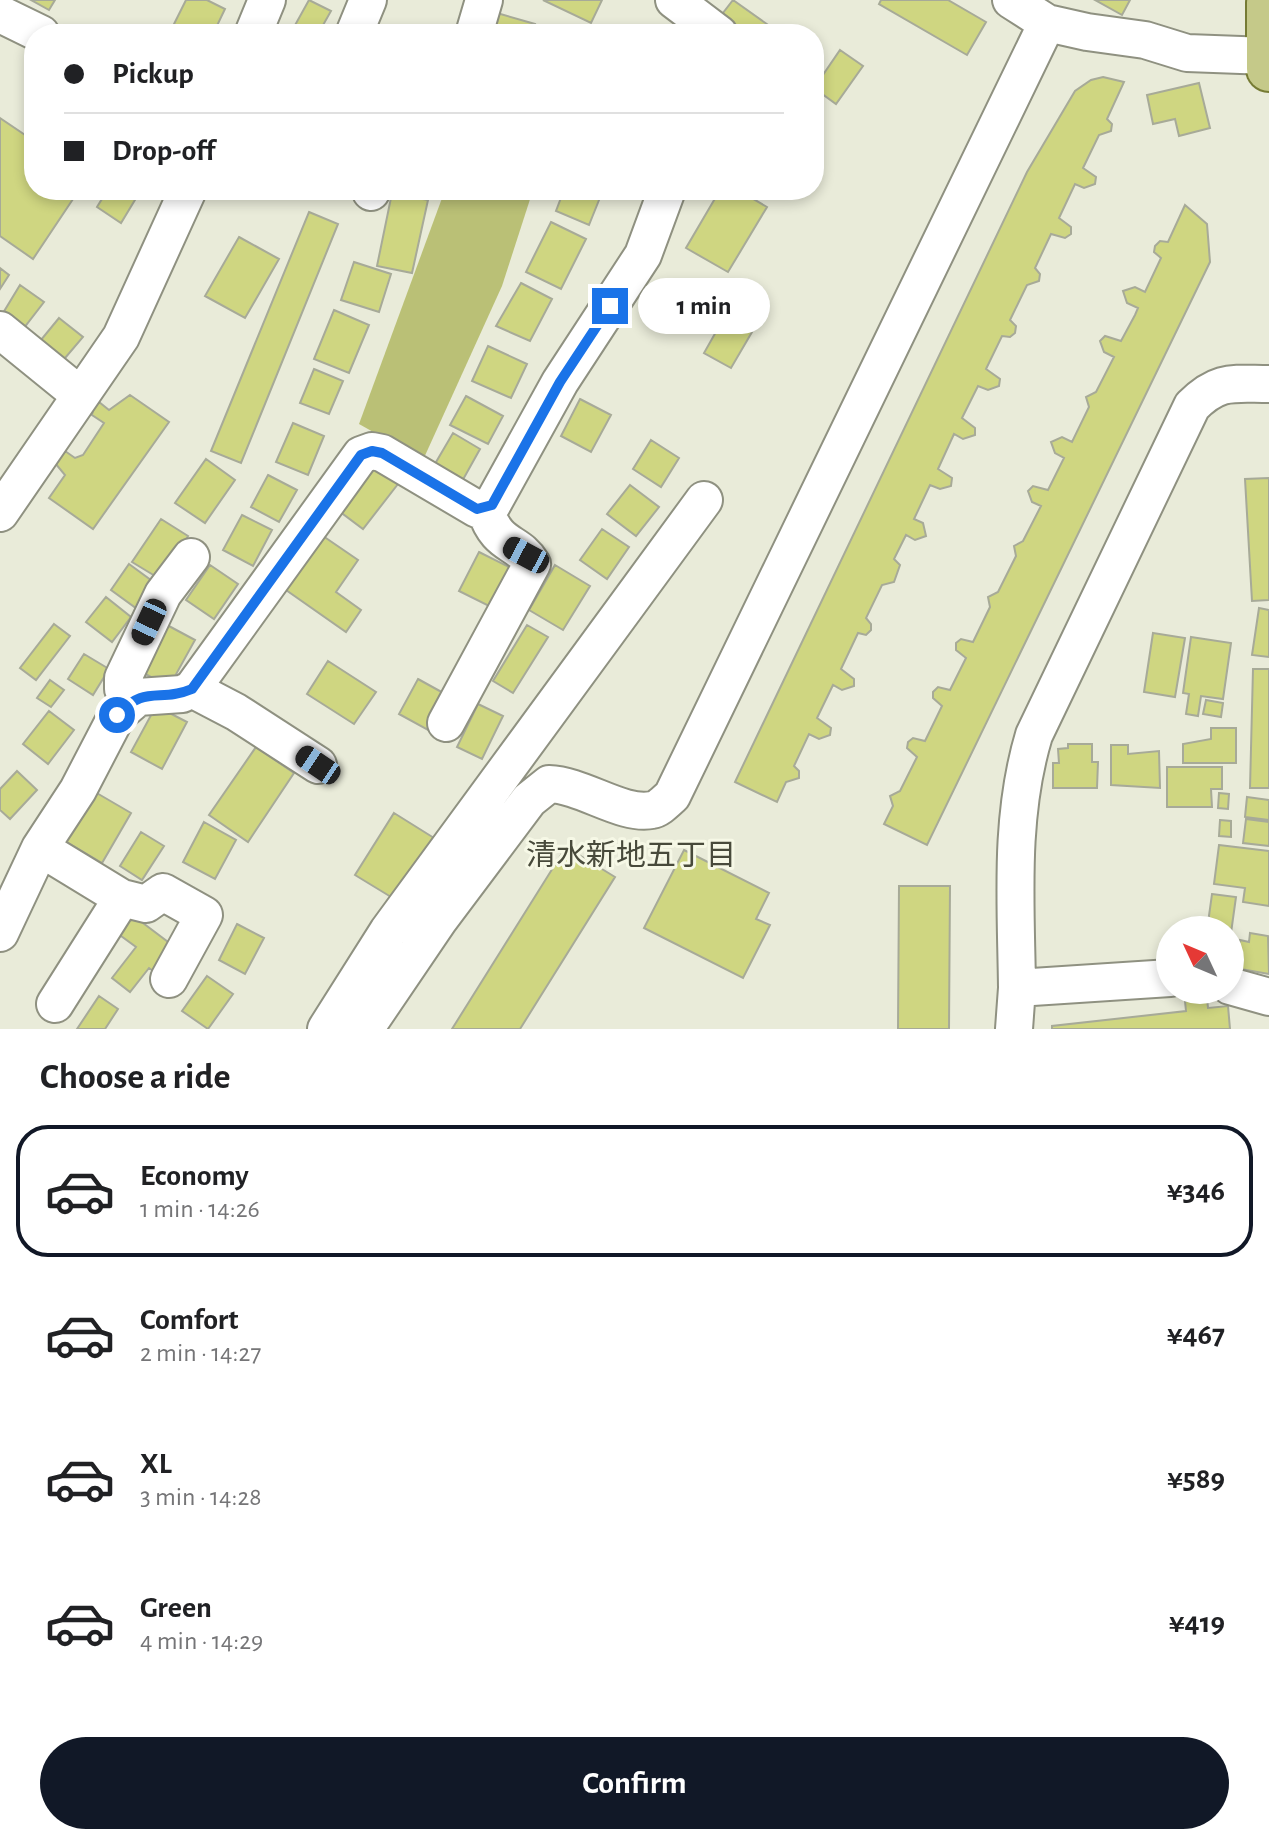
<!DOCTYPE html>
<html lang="en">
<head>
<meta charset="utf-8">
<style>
	:root { --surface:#fff; --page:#f6f6f6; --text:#202124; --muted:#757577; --line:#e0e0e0; --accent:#111827 }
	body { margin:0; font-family:"Alegreya Sans","Noto Sans JP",sans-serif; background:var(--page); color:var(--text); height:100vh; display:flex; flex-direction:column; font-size:30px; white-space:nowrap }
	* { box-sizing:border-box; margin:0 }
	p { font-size:26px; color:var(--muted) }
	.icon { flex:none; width:44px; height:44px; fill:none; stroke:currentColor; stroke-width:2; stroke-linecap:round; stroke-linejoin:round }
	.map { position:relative; height:1029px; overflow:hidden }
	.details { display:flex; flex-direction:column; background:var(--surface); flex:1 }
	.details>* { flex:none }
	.top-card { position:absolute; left:24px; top:24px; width:800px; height:176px; border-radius:32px; box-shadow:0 4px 12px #0003; display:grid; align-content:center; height:176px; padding:0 40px; background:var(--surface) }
	.needle { width:52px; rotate:314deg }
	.fabs { position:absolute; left:1156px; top:916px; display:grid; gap:16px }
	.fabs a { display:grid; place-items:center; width:88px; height:88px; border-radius:50%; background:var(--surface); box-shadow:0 4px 12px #0003; font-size:40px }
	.end { position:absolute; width:36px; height:36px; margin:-18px; border:10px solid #1a73e8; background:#fff; box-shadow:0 0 0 4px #fff }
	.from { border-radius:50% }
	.bubble { position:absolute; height:56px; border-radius:28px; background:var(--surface); box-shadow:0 4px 12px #0003; font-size:26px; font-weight:700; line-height:56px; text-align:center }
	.car { position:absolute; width:24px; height:48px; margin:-24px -12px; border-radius:10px; box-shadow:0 0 6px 2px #0007; background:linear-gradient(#222 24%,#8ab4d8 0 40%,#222 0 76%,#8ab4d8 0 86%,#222 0) }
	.top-card b { display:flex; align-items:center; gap:28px; height:76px; font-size:30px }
	.top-card b+b { border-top:2px solid var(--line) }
	.top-card i { width:20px; height:20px; background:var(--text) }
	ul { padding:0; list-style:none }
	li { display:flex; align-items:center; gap:24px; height:132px; margin:0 16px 12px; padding:0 24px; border:4px solid transparent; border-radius:32px }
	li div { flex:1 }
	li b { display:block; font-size:30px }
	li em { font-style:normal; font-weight:700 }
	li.current { border-color:var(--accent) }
	li>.icon { width:72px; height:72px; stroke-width:1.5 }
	h2 { padding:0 40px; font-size:36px; line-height:96px }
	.cta { display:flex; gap:16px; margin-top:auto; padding:16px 40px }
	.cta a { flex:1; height:92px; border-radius:48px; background:var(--accent); color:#fff; font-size:32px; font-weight:700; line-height:92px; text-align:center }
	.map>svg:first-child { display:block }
	.green { fill:#bac076 }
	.building { fill:#cfd681; stroke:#a7aa98; stroke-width:2 }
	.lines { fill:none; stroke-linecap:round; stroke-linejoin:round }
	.minor-casing { stroke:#8f9181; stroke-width:40 }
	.major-casing { stroke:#767b34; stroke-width:48 }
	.minor { stroke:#fff; stroke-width:36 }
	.major { stroke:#c5c989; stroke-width:44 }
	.route { stroke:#1a73e8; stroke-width:10 }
	.labels { text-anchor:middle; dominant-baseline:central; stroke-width:6; stroke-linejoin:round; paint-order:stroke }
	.neighbourhood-label { font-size:30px; fill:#484a3b; stroke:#f6f8e6 }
</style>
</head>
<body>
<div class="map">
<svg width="1269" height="1029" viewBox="0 0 1269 1029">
	<rect width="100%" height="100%" fill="#e9ebd9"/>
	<path class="green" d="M445,190H533L502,286L423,460L359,424Z"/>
	<path class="building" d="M31,0H55L49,10Z
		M186,0H207L225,9L213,34H169Z
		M309,0L331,11L318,34H307L294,27Z
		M543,0H602L591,23Z
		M733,0L771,27L766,34H733L716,22Z
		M881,0H948L986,22L967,55L879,4Z
		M1095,0H1130L1122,15Z
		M497,13L535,24L532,34H490Z
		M840,50L863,66L836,104L814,88Z
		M1103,77L1124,82L1107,119L1112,124L1111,131L1099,135L1083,168L1096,177L1095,184L1084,188L1075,184L1059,218L1071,227V234L1065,238L1051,234L1035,268L1040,274L1039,281L1027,285L1010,320L1016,326L1015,333L1010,337L1002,336L986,369L1000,379L999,386L988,390L978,386L962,418L975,428V435L963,439L954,434L938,469L952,478L951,486L940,489L930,485L914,519L923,523L926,536L915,540L906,535L894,559L900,565L894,582L882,585L866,618L871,624V630L866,635L858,633L841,669L854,679V686L842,690L833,685L817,718L831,728L830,735L819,739L809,734L794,766L799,771V778L786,782L777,802L735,782L1027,172L1075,91L1091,80Z
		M1199,83L1210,128L1179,136L1175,119L1153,124L1147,95Z
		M0,118L34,141V190H79L33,259L0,236Z
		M98,190H141L121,223L97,207L105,194Z
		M564,190H603L589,225L556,211Z
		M720,190H738L767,207L728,272L686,248Z
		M392,193L428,200L412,273L377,266Z
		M1185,205L1207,224L1210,262L927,845L884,824L893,806L890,796L900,791L917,757L907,748L908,742L913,738L925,741L942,706L933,698V692L938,687L950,690L966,658L956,650V643L961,639L973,642L990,607L988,597L998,592L1016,556L1014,546L1023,541L1041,506L1032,502L1028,491L1033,486L1048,490L1064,458L1055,453L1051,442L1062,437L1072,442L1089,407L1086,397L1096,392L1114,357L1104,352L1100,341L1105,336L1121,341L1135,315L1138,308L1127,303L1123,291L1135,287L1145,292L1161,258L1154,252L1155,246L1160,241L1168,242Z
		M309,212L338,224L241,463L211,451Z
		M551,222L586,239L561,289L526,272Z
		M239,237L279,259L245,318L205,296Z
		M354,262L391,274L379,312L341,300Z
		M0,268L9,275L0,289Z
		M521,283L552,299L530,341L496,326Z
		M20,285L44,302L20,333L0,318Z
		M664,285L690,302L672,331L646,315Z
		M334,310L369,325L349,373L314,359Z
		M725,316L752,332L731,368L704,353Z
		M59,318L83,337L54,371L31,352Z
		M488,346L527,364L511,398L472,381Z
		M314,369L343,381L329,414L300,403Z
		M130,395L169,422L93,529L49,498L65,475L55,463L65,451L75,458L83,455L104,423L92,415L94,405L99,402L109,410Z
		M466,396L503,416L488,444L450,425Z
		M580,399L611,415L591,452L561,436Z
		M293,423L324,436L308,475L276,462Z
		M453,433L480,449L460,485L432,469Z
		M651,440L679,458L661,487L633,469Z
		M206,459L235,480L205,523L175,503Z
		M375,466L398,484L363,529L339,511Z
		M268,475L297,490L279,522L251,507Z
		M1269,478V600L1252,601L1245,479Z
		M630,485L659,507L636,536L607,514Z
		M242,515L272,530L253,566L223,550Z
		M161,519L188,536L160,579L132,562Z
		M602,529L629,547L607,579L580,560Z
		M323,536L358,560L336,592L361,610L346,632L286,590Z
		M479,552L513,569L493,608L459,591Z
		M129,564L159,586L140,611L111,590Z
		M210,565L238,584L214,619L186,600Z
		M555,565L590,586L563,630L529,610Z
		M106,597L131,617L112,642L86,622Z
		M1259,608L1269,610V657L1252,655Z
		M54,624L70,636L36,680L20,668Z
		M167,625L195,640L169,687L140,671Z
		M527,625L548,637L513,693L493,681Z
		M1153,633L1185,638L1175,697L1144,692Z
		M1191,637L1231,643L1223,699L1201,696L1198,716L1186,714L1189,694L1183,693Z
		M84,654L109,669L93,695L68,679Z
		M328,661L376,692L354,724L307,694Z
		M1253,669H1269V788H1250Z
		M418,679L447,695L428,730L399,714Z
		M50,680L64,690L51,707L37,698Z
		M1206,700L1223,703L1221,717L1203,714Z
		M478,704L503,716L482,759L457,747Z
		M156,706L187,722L162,769L131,752Z
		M49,711L74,730L48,764L23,744Z
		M1211,728H1236V763H1183V744L1211,739Z
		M1068,744H1092V762H1098L1097,788H1053V763H1059L1058,749L1068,748Z
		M1111,745H1128V754L1159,751L1160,788L1111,785Z
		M256,747L294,773L248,842L209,815Z
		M1167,767H1222V789H1211L1212,807H1167Z
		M17,771L37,790L10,819L0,810V789Z
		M95,792L131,813L102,863L65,841Z
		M1219,793L1229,794L1228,809L1218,808Z
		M1247,797L1269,800V820L1245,817Z
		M394,813L434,838L396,900L355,875Z
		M1246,819L1269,822V846L1243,843Z
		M1220,820L1231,821V837L1219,836Z
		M204,822L236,840L215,879L183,862Z
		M141,832L164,846L142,880L120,866Z
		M1219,845L1269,851V906L1243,902L1245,888L1214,884Z
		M566,847L615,877L520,1029H452Z
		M684,850L769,893L756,919L770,925L743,978L644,928Z
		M899,886H950L949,1029H898Z
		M1212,894L1236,897L1230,940V930H1207Z
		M131,914L176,948L156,973L149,968L130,992L112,978L136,947L117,933Z
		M237,924L264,938L245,974L219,960Z
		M1250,933L1268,936L1269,974L1235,968L1240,940L1249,942Z
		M207,976L233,994L208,1029L182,1011Z
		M99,996L118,1009L105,1029H77Z
		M1207,998L1208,1008L1228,1006L1230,1029H1052V1026L1186,1011L1185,1001Z"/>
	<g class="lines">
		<g class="minor-casing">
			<path id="minor" d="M674,0L719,34
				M1011,0L1047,23L1087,32L1145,40L1187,53L1268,56
				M0,14L41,34
				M253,34L267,0
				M354,34L368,0
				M474,34L484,0
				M371,192L372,190
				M0,330L80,395
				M0,513L121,337L188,190
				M192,689L236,712L318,765
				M129,703L123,689V678L163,594L191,557
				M446,723L532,564C517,539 498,549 485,509
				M40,848L122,898L55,1004
				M122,898L146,904L163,892L204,915L169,979
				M0,933L40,848L78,790L117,715L138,697L182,694L192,689L361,455L372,451L382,453L477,509L492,505L560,382L643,255L667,190
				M1170,978L1017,988C1016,902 1009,818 1034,735L1192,406C1219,379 1233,384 1269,384
				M1230,986L1269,997
				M326,1029L388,931L704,500
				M365,1029L439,920L529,800L549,784C583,785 622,816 652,810C659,809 666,801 672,796L1047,23
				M1014,1029L1017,988"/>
		</g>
		<g class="major-casing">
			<path id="major" d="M1269,3V69"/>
		</g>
		<use href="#minor" class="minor"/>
		<use href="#major" class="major"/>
	</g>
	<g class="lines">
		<path class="route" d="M117,715C146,684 159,703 192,689L361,455L372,451L382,453L477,509L492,505L560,382L610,306"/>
	</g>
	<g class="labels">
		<g class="neighbourhood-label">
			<text x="631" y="856">清水新地五丁目</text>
		</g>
	</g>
</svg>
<div class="fabs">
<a><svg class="needle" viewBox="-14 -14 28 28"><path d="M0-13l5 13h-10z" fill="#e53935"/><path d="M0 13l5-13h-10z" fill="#757577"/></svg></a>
</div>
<i class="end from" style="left:117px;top:715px"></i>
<i class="end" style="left:610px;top:306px"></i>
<div class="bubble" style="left:638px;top:278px;width:132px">1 min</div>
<i class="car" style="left:526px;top:555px;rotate:298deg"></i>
<i class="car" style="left:149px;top:622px;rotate:205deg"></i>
<i class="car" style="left:318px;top:765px;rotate:304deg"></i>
<div class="top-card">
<b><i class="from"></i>Pickup</b>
<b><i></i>Drop-off</b>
</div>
</div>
<section class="details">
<h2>Choose a ride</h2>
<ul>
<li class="current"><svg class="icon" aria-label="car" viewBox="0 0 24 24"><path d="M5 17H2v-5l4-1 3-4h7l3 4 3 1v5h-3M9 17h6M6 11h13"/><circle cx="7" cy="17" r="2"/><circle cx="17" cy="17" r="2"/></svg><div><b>Economy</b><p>1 min · 14:26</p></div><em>¥346</em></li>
<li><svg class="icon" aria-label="car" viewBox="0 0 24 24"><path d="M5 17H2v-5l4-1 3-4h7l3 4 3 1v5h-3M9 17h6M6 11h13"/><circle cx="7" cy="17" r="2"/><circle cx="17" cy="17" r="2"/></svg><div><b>Comfort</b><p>2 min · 14:27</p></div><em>¥467</em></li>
<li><svg class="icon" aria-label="car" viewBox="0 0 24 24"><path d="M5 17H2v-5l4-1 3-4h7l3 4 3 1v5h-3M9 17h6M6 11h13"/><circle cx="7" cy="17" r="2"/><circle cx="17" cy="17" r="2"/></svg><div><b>XL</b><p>3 min · 14:28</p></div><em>¥589</em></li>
<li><svg class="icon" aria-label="car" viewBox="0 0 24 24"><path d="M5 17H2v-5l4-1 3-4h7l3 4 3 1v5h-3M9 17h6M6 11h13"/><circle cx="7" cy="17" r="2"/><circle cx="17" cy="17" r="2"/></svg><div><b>Green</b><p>4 min · 14:29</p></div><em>¥419</em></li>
</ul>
<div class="cta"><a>Confirm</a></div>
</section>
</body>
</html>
